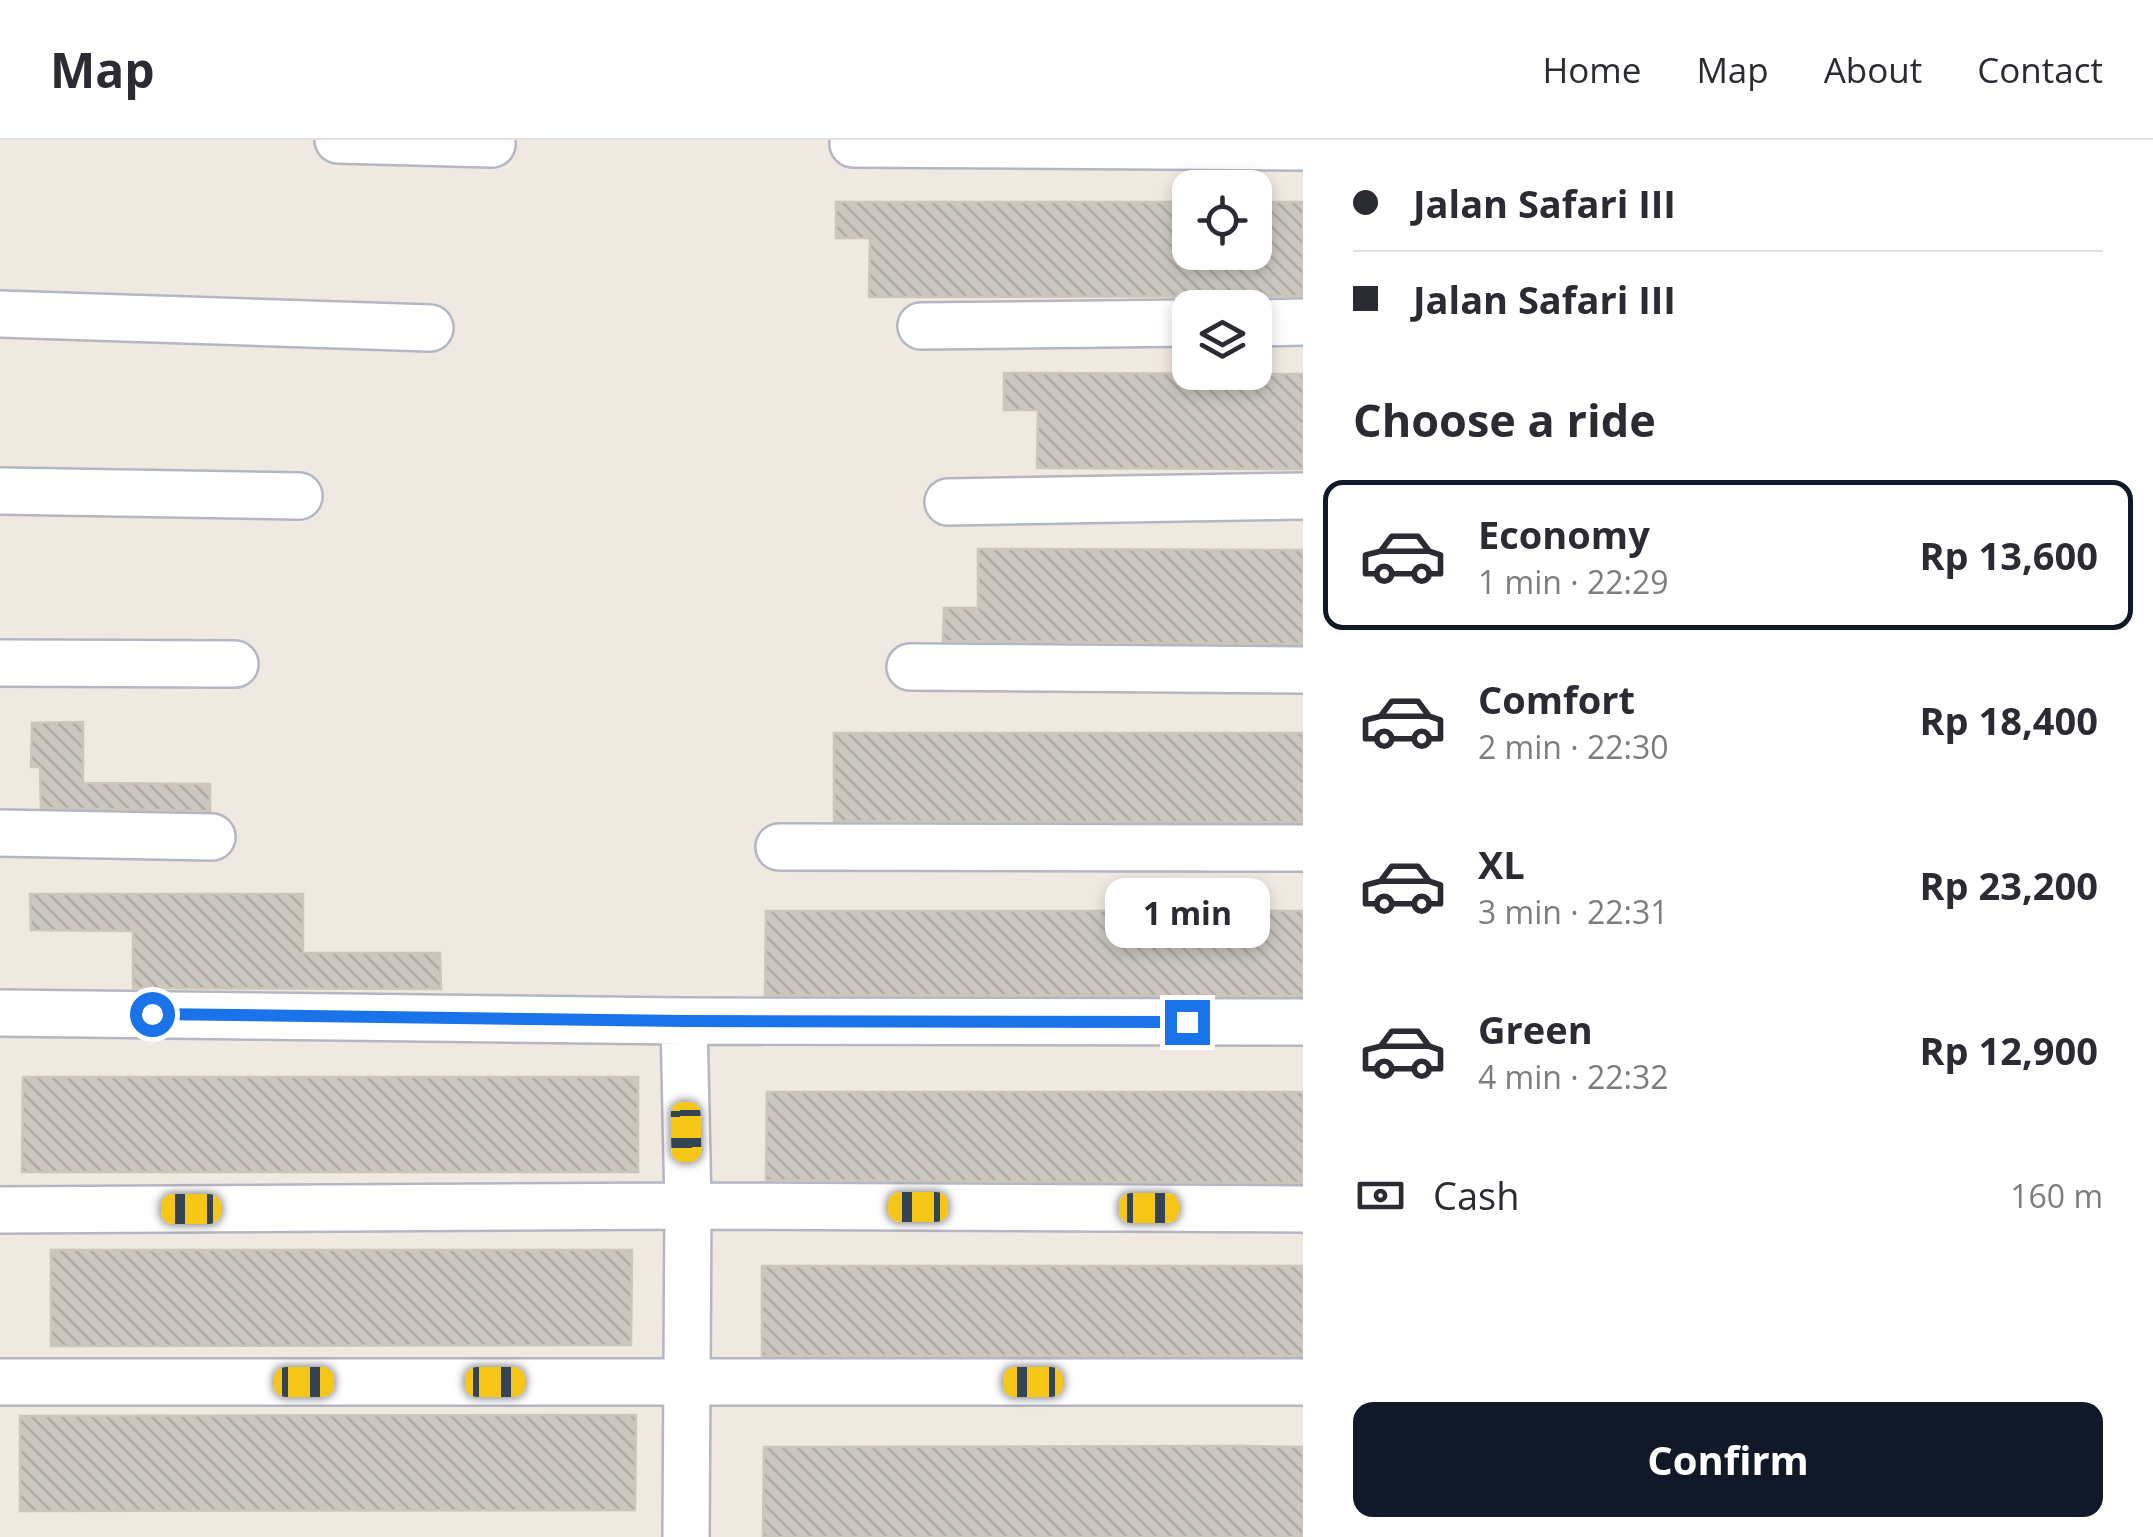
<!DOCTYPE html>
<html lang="en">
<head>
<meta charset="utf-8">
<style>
	:root { --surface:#fff; --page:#f7f7f7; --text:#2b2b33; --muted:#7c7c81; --line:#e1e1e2; --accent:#111827 }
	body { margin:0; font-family:"Open Sans",sans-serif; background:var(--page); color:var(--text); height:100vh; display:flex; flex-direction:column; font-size:38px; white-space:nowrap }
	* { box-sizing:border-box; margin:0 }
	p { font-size:32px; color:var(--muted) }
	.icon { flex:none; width:55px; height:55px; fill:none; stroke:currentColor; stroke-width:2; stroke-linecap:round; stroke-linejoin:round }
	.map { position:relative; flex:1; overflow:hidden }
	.panel { display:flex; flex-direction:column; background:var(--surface); width:850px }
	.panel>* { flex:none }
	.guide { display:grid; align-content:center; height:220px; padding:0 50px; background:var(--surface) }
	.buttons { position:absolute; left:1172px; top:30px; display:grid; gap:20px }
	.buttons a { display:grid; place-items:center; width:100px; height:100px; border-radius:20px; background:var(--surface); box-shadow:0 5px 15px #0003; font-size:50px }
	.end { position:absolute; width:45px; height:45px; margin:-22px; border:12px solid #1a73e8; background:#fff; box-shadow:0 0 0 5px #fff }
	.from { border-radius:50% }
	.bubble { position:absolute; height:70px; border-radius:20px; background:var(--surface); box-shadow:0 5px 15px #0003; font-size:32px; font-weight:700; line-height:70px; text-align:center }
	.car { position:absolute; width:30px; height:60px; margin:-30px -15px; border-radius:12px; box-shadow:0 0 8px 2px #0007; background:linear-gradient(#f5c518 24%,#345 0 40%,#f5c518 0 76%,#345 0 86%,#f5c518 0) }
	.guide b { display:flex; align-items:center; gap:35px; height:95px; font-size:38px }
	.guide b+b { border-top:2px solid var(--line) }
	.guide i { width:25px; height:25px; background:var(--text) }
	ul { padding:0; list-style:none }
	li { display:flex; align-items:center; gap:30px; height:150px; margin:0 20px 15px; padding:0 30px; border:5px solid transparent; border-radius:20px }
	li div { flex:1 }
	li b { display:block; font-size:38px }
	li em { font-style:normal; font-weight:700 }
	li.current { border-color:var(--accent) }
	li>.icon { width:90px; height:90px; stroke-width:1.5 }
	h2 { padding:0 50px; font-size:45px; line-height:120px }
	.pay { display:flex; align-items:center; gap:25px; height:110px; padding:0 50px; font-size:38px }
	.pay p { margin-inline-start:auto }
	.button { display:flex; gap:20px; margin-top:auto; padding:20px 50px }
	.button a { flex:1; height:115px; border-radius:20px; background:var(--accent); color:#fff; font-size:40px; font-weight:700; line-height:115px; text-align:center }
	header { display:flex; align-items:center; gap:60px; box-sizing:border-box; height:140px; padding:0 50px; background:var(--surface); border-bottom:2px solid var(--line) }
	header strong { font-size:48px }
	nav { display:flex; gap:55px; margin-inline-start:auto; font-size:35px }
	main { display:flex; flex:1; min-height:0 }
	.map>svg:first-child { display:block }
	.building { fill:url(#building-back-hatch); stroke:#cbc5ba; stroke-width:2.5 }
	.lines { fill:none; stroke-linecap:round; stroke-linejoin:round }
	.street-casing { stroke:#b4b7c1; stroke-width:50 }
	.street { stroke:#fff; stroke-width:45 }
	.route { stroke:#1a73e8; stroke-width:12 }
</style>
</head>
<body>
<header>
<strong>Map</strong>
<nav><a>Home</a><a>Map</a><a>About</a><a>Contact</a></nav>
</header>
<main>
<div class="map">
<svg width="1303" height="1397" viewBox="0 0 1303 1397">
	<defs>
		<pattern id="building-back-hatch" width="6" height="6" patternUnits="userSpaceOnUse" patternTransform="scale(2.5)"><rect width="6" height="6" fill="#cbc7bf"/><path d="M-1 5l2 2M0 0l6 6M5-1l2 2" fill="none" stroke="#afaba4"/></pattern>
	</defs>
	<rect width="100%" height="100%" fill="#efe9e1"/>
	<path class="building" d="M836,62H1190V121L1255,120V62H1303V156L869,157L870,98H836Z
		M1004,233L1303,234V329L1037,328L1038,270H1004Z
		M978,409L1303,410V504L943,501L944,468H978Z
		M83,582V643L210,644V671L41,668L40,627H31L32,583Z
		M834,593H1303V682L834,681Z
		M30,754H303V813H440L441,849L133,848V791L31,790Z
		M766,771H1303V856L765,855Z
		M23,937H638V1032H22Z
		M767,952H1303V1043L766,1040Z
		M51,1110H632L631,1205L51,1206Z
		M762,1126H1303V1216H762Z
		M636,1275L635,1370L20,1371V1276Z
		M1244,1306L1303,1307V1397H763L764,1307Z"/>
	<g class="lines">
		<g class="street-casing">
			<path id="street" d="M338,0L492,4
				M853,4L1303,7
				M0,174L430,188
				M1255,183L1303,182
				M921,186L1190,183
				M0,351L299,356
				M948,362L1303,356
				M0,523L235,524
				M910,527L1303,530
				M0,693L212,697
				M779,707L1303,708
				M0,873L684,881L1303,882
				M684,881L688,1066L686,1397
				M0,1070L688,1066L1303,1069
				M0,1242H1303"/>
		</g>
		<use href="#street" class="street"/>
	</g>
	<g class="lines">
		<path class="route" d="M152,874L684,881L1187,882"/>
	</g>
</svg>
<div class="buttons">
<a><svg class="icon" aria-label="locate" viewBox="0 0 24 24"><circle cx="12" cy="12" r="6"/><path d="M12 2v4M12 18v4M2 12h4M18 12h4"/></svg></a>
<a><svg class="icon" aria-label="layers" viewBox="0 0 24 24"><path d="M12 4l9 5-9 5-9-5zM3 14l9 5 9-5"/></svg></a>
</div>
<i class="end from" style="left:152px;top:874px"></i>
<i class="end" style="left:1187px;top:882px"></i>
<div class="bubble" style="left:1105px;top:738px;width:165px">1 min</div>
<i class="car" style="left:686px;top:992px;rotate:179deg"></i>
<i class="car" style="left:918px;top:1067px;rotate:270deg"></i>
<i class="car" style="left:1149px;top:1068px;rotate:90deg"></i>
<i class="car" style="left:191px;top:1069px;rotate:270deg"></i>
<i class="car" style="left:304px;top:1242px;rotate:90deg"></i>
<i class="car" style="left:495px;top:1242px;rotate:90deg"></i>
<i class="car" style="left:1033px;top:1242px;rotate:270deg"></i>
</div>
<section class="panel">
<div class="guide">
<b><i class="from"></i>Jalan Safari III</b>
<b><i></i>Jalan Safari III</b>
</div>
<h2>Choose a ride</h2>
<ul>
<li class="current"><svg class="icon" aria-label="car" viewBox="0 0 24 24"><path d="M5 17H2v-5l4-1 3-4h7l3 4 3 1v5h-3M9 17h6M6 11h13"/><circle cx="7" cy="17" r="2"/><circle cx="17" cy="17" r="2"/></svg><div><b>Economy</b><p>1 min · 22:29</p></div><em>Rp 13,600</em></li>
<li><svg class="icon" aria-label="car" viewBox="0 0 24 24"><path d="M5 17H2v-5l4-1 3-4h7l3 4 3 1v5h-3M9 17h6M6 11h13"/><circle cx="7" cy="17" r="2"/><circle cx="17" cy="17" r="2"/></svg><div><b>Comfort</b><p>2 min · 22:30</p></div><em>Rp 18,400</em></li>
<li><svg class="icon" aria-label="car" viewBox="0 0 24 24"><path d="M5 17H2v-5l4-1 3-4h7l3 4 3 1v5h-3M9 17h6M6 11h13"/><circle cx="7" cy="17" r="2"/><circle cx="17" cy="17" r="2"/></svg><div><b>XL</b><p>3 min · 22:31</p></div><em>Rp 23,200</em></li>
<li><svg class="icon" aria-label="car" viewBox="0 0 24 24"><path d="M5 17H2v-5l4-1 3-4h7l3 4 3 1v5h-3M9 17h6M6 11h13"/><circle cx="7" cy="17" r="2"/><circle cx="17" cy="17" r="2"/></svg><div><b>Green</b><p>4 min · 22:32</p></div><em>Rp 12,900</em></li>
</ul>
<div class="pay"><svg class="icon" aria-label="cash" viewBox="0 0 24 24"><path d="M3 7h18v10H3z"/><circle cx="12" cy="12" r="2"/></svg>Cash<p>160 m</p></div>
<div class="button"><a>Confirm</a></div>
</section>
</main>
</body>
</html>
